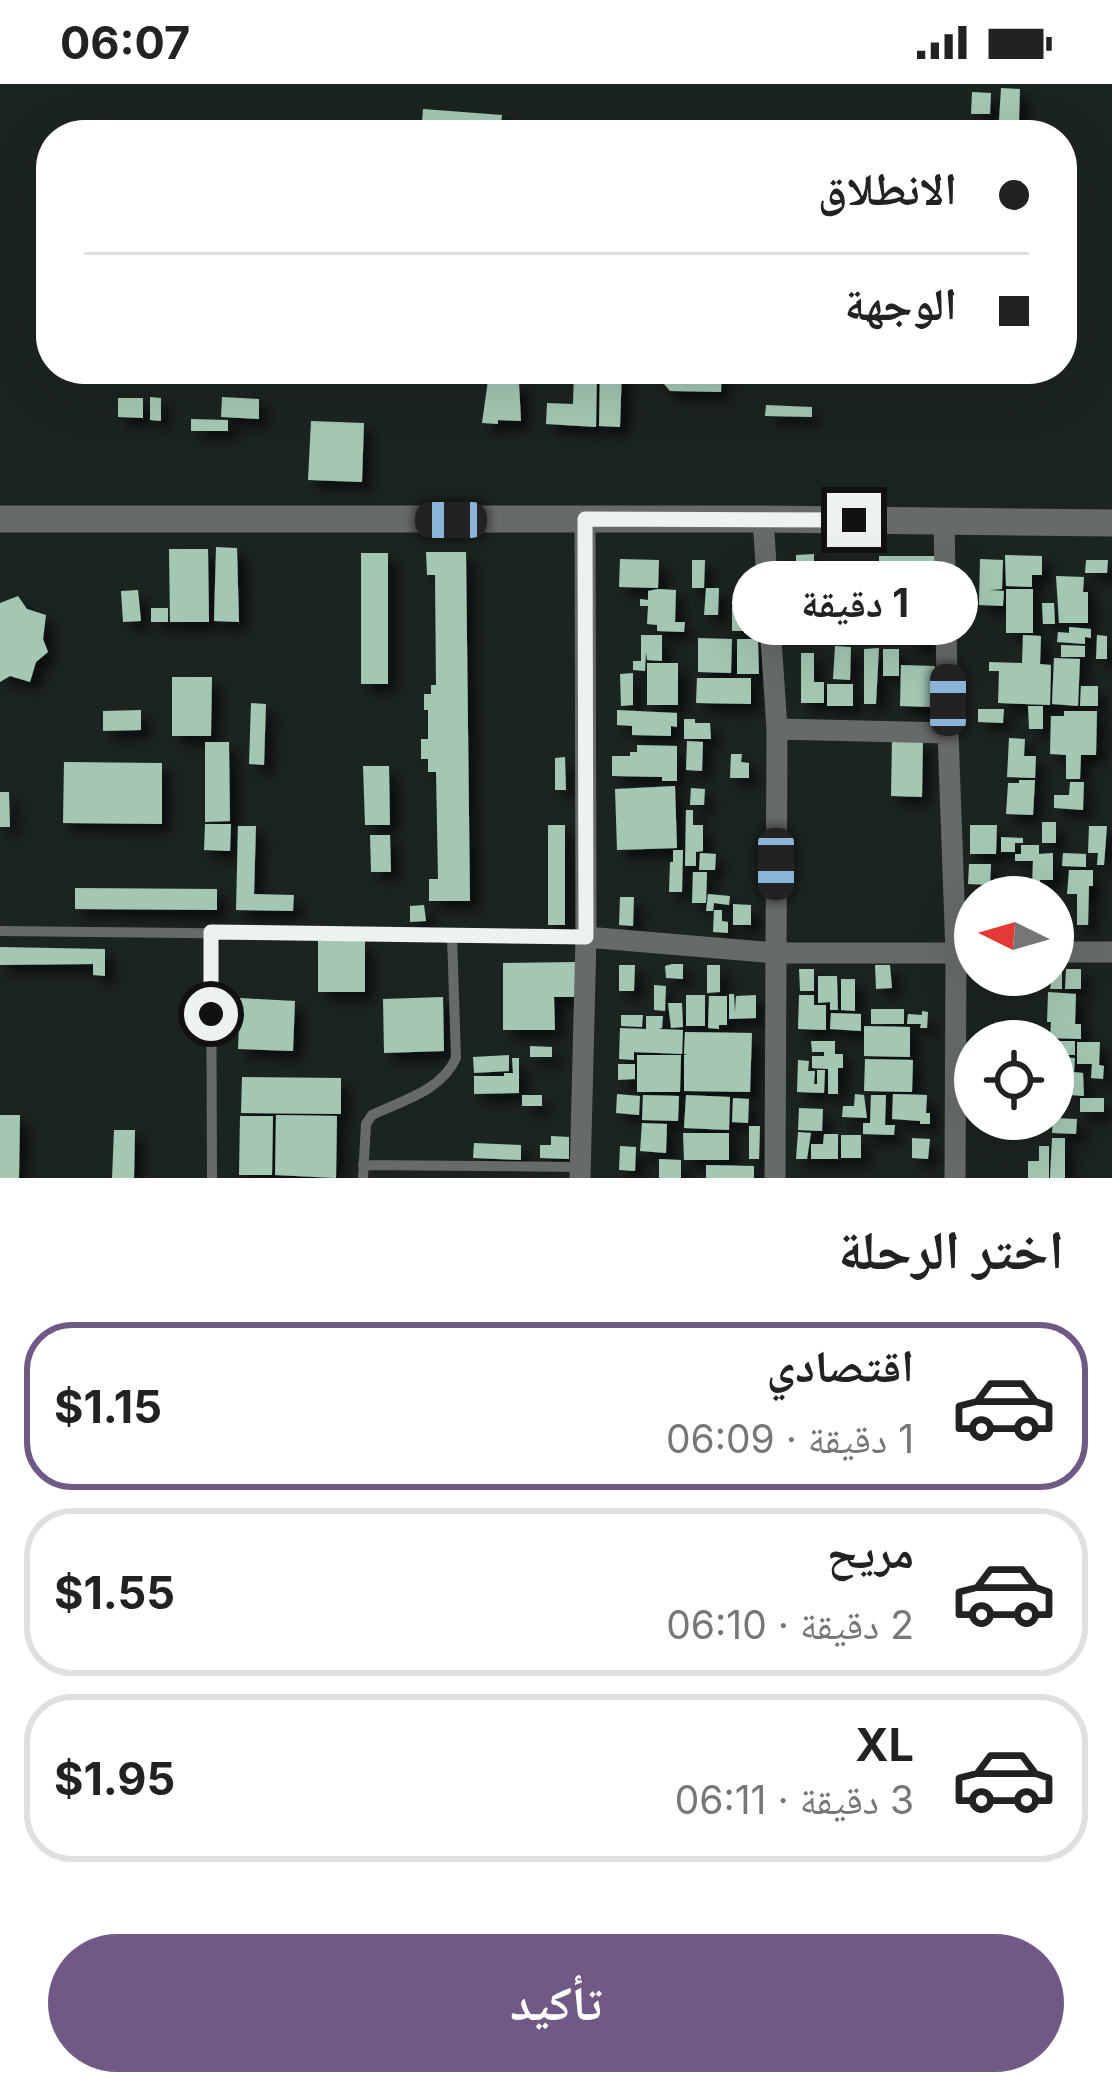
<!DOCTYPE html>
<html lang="ar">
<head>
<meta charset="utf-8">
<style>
	:root { --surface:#fff; --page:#f2f2f2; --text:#222; --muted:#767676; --line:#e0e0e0; --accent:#715985 }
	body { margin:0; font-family:Inter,"Noto Naskh Arabic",sans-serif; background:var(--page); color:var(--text); direction:rtl; height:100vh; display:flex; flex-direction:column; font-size:45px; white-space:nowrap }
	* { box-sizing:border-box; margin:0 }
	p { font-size:39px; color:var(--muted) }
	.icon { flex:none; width:66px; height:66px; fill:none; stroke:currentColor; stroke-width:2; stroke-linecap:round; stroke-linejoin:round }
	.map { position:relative; height:1094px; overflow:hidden; direction:ltr }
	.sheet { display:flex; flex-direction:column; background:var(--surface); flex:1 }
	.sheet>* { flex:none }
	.guide { position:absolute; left:36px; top:36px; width:1041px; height:264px; border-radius:48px; box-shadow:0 12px 48px #0002; direction:rtl; display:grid; align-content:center; height:264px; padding:0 48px; background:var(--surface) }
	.needle { width:78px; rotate:275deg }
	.fabs { position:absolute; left:954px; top:792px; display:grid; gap:24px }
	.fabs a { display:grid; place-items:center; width:120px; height:120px; border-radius:50%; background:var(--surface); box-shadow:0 12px 48px #0002; font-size:60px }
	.end { position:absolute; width:54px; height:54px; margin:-27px; border:15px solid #edf2ef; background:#111; box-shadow:0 0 0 6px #111 }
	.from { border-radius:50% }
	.bubble { position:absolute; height:84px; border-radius:42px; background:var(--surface); box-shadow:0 12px 48px #0002; font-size:39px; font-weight:700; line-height:84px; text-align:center; direction:rtl }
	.car { position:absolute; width:36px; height:72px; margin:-36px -18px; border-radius:15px; box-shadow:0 0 9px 3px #0007; background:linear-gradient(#222 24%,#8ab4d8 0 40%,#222 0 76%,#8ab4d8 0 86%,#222 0) }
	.guide b { display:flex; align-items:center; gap:42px; height:114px; font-size:45px }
	.guide b+b { border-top:3px solid var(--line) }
	.guide i { width:30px; height:30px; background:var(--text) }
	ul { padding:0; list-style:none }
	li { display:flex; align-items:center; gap:36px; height:168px; margin:0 24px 18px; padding:0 24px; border:6px solid var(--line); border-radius:48px }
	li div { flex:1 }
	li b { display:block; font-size:45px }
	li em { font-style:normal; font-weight:700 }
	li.selected { border-color:var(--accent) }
	li>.icon { width:108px; height:108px; stroke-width:1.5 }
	h2 { padding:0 48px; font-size:54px; line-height:144px }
	.action { display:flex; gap:24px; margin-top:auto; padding:24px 48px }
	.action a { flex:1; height:138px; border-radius:72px; background:var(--accent); color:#fff; font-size:48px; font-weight:700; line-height:138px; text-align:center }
	.status { display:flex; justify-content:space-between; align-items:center; height:84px; padding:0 60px; background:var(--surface); direction:ltr }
	.status svg { height:33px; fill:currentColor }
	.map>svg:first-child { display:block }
	.building { fill:#a3c7b3; filter:url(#shadow) }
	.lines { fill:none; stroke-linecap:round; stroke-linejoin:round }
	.service { stroke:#676b68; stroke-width:10 }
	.minor { stroke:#676b68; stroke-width:21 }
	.tertiary { stroke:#676b68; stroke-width:27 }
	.route { stroke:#edf2ef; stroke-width:15 }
</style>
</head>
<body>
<div class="status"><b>06:07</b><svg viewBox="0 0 49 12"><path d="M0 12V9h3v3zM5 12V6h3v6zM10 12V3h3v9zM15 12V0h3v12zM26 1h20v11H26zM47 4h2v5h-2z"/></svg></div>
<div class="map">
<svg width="1112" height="1094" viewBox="0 0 1112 1094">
	<defs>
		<filter id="shadow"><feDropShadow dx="9" dy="9" stdDeviation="6" flood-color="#0009"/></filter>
	</defs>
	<rect width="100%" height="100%" fill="#1c2420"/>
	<path class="building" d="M1001,4L1020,5L1019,38L999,37Z
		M972,8L991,9L990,30H971Z
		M423,25L502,31L500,51H421Z
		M574,285H597L596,343L546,340L547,319L573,320Z
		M600,285H622L620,343L599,342Z
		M658,285H722L721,308L670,307L658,293Z
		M488,296L519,298L521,337L498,336V340L482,339Z
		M150,313L161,314V337L150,336Z
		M222,313L259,315V335L221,333Z
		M118,314H143V334L118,333Z
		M766,321L812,323V333L765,332Z
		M191,335L228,336V347H191Z
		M311,337L364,339L362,398L308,396Z
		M216,463L237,464L239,538L214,537Z
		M169,465H208L209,538H170Z
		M426,468H466L470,817H429V795H438L436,688H428V675H421V655H428V626H424V610H431V601H436L435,491H427Z
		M361,469H388V600H361Z
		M814,470V510H796V471Z
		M1005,471L1042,472V491H1032V503L1006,502Z
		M879,472H936V545L879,546Z
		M620,475L659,476L658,504L619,503Z
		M980,475L1003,476L1002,505L989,506L1004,507L1003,522L979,521Z
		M692,476H705L704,504H692Z
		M1086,476H1108L1107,489H1085Z
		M828,489H846V506H828Z
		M1056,492L1084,493L1083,508H1088V539H1059Z
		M706,504H719L718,531H704Z
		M658,505L676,506L675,538H685L684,548L657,547V541L647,540L648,522H640V515L648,516V507Z
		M1006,505H1033V549H1006Z
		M138,506L141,537L123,538L121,507Z
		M815,511L831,512L830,528L814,527Z
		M18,512L27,525L46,531L43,555L48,568L36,578L30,598L10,592L0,598V519Z
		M1042,519H1054L1055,540H1043Z
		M732,523H748V547H732Z
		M151,524H168V538H151Z
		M812,531H823L824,542L811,543L810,548H798L799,537L812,538Z
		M1069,543L1091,545V554L1085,553V560L1057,558L1058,548L1069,549Z
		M911,548L930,549L929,561L910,560Z
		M641,551H662V577L647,576L646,568L645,587L633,586V577H641Z
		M1023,551L1041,552L1040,580L1051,581L1050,621L998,619L999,587H989V578L1022,579Z
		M1097,551L1107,552V575H1096Z
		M698,554L732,555L731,589L698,588Z
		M737,555H758L759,590H737Z
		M1061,561L1085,562V573H1061Z
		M835,562L851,563L850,596L833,595Z
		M879,564L876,620H864V565Z
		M883,565H899V592H883Z
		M801,569H814V598H824V619H801Z
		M1054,574L1080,575L1078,622L1052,620Z
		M647,579H678V621H647Z
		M901,581L935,582V596H931L930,623L900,622Z
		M633,589V621L621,622L620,590Z
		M172,593H212L211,652H172Z
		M697,594H751V620L696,619Z
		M827,600H853V622H827Z
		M1081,602H1098V622H1080Z
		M251,619L266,620L264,681L249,680Z
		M1028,622H1043V645H1029Z
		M978,625H1004L1003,639L978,638Z
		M141,626V646L103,647V627Z
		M617,626L677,629V643L671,642V652L632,651V642L617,641Z
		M1064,627H1097L1096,671H1081L1080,695H1066V671L1050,670L1051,632H1064Z
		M684,635H695V639H710L711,655H684Z
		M1009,654L1025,655L1024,672H1036L1035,694L1007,693Z
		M892,655H923L922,713L891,712Z
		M687,657L703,658L702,687L686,686Z
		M205,658H229L230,737L205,738Z
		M637,661L677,662V697H662V693L612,692V672H630V668H637Z
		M731,670H742L741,678L749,679V694H730Z
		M565,673L566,706H555V674Z
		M64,678L162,679V740L63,739Z
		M363,682H389L390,741H365Z
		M1019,696H1035L1033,731L1006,730L1008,699H1019Z
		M1070,698H1084L1083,726L1054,724V711H1069Z
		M675,702L677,764L617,766L615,705Z
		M691,704L705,705L704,721H690Z
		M0,708H9L10,743H0Z
		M686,726H693V741H703V767L696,768V782H685Z
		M1042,738H1056V759H1042Z
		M205,740H231L230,767L204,766Z
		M548,741H565V841H548Z
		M970,741H997L996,770H970Z
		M238,742H256L254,810L294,811L293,827L236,826Z
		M1089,742H1107L1104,781H1097L1098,769H1088Z
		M370,751H390L391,788H371Z
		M1001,753L1023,754V759H1015V768H1001Z
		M1021,761H1039V770L1053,769V796H1040V802H1032L1033,777H1015V770H1021Z
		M673,766H683L682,808H669L670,778H673Z
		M700,769L716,770L715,786H699Z
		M1063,769L1086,770V783L1062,782Z
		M969,780H991L990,801L968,800Z
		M1069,786H1093V802H1089L1088,841H1077V810H1067Z
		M693,788H707L706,819H692Z
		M75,804L217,805V826L75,825Z
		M708,810L730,812L729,821L714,819L713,827H706Z
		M620,813H634L633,842L619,841Z
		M733,820L751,821V841H733Z
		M424,821L426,837L410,838V822Z
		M714,826H722V837L728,838V849L713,848Z
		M318,857H365V908H318Z
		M0,863L105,865V892L93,891V880L0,881Z
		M576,878L575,913H554L555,946H503V879Z
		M672,880H683V895L666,894L665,882Z
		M619,881H635L634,907H619Z
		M707,881H720V908L707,909Z
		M875,881H890L892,904L876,905Z
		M799,885H814V907H800Z
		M1053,885H1062V905H1050Z
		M1066,885H1081V905H1065Z
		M818,892H837L838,926H830V918L818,919Z
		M841,895H855V927L841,926Z
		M654,901L666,902L665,927L654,926Z
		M1048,908L1076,910L1075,940H1081V955L1050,954L1051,938H1047Z
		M729,910H734L735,929L736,912L756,911V934L729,935Z
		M686,911H705V942H686Z
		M799,911H814V921H826V946L798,945Z
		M709,912H727V941H719V945L708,944Z
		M443,913L444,967L384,969L383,915Z
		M240,914L295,917L293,967L238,965Z
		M668,919H682L683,943L671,944Z
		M871,925H904V940H871Z
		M922,927L928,928L927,944H920L921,940H907L908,930L922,931Z
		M831,929L861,930V947L830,945Z
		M621,931H643L642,943L621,942Z
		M646,932H663L662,944L658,945L683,946L682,970L634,968V976L619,975L620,944L646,945Z
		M1034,939V953L1014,954V940Z
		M864,942L910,943V973L864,972Z
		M685,948L752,949L750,1008L684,1007V971H688L684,970Z
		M811,957H835V970H843V984H838V1010H828V985L812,984V972H824V968H812Z
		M1053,957H1075V971H1053Z
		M1077,958H1100L1099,981L1104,982L1103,995L1091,994L1092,980H1077Z
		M530,962L552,963V973H530Z
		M509,971V987L474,989L473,973Z
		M637,971H681L680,1008H637Z
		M1053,973L1075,974L1074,988L1083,989L1084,1012L1069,1011V999L1063,998L1064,987H1053Z
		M512,974H519V1009L474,1010V992H504V989H513Z
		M865,975L913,976L912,1008L864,1007Z
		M798,976L809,977L808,987H815L814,1000H817V986H825L824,1009L797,1008Z
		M618,980H635V995L618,996Z
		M242,993L341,994V1030L241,1029Z
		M617,1010L640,1012L639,1031L616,1029Z
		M855,1010L864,1011L867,1034L842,1033L843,1022H854Z
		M893,1010L927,1011L926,1029H930V1040H920V1037L892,1035Z
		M522,1011H542V1022H522Z
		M643,1011L679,1012L678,1037L642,1036Z
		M686,1011L730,1013L729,1046L684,1044Z
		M871,1011H886L885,1041H895L894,1051L863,1050V1039H870Z
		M733,1014L749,1015L748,1039L732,1038Z
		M1080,1014H1104V1028H1080Z
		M799,1024L823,1025L822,1047L798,1046Z
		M0,1031H20L19,1094H0Z
		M276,1031L337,1032L336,1094L275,1091Z
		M240,1032H273L272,1091H239Z
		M1053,1034L1077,1035L1076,1050L1052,1049Z
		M642,1039L667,1040L666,1069L640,1067Z
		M749,1042H760L759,1075H749Z
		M114,1046H135L134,1094H112Z
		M798,1048L811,1049L807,1075H796Z
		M683,1049H729V1076H684Z
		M824,1050H838V1075H811V1060H823Z
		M841,1051H861V1074H841Z
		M551,1052L569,1053V1075L540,1074V1061H551Z
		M912,1054L930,1055L928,1075L912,1074Z
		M1052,1054H1065V1094H1050Z
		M474,1059L521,1061V1076L473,1074Z
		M620,1062L636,1063L635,1087L619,1086Z
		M1039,1062H1049V1094H1028V1077H1039Z
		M659,1075L681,1076V1094H659Z
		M706,1081L754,1082V1094H706Z"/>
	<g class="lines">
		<path class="service" d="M0,847L585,853
			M211,848L212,1094
			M363,1081L580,1083
			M363,1094L366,1040L372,1031C403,1016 441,1007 456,974L452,851"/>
		<path class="minor" d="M763,435L777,645L775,1094
			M944,437L948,649L956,869L955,1094
			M777,645L948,649
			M586,853L775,869H975
			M1053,868H1112
			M580,1094L586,853L585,435"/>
		<path class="tertiary" d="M0,435H763L1112,439"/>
	</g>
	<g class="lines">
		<path class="route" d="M211,930V848L586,853L585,435L854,436"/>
	</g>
</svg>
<div class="fabs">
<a><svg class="needle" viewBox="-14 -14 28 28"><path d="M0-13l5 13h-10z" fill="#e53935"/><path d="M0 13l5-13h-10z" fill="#767676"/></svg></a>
<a><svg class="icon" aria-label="locate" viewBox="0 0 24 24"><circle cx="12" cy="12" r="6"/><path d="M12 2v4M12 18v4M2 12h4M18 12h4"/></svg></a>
</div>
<i class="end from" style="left:211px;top:930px"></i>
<i class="end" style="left:854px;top:436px"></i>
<div class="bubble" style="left:732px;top:477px;width:246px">1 دقيقة</div>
<i class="car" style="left:451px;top:436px;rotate:270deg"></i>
<i class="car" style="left:948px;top:616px;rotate:0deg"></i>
<i class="car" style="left:776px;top:780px;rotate:180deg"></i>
<div class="guide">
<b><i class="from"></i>الانطلاق</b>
<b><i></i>الوجهة</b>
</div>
</div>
<section class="sheet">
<h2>اختر الرحلة</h2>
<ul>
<li class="selected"><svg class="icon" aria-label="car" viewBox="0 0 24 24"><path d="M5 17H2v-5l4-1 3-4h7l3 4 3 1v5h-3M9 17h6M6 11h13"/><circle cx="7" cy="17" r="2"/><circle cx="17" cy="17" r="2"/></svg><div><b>اقتصادي</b><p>1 دقيقة · 06:09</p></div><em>$1.15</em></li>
<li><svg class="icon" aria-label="car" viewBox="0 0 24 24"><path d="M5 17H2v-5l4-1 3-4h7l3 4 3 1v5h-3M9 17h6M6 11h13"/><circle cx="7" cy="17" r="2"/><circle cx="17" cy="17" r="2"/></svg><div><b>مريح</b><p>2 دقيقة · 06:10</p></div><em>$1.55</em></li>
<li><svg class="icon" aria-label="car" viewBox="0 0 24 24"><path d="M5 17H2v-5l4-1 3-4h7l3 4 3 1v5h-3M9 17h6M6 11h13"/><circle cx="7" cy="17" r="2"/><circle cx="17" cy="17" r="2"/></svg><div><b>XL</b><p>3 دقيقة · 06:11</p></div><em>$1.95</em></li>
</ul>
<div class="action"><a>تأكيد</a></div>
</section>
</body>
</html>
